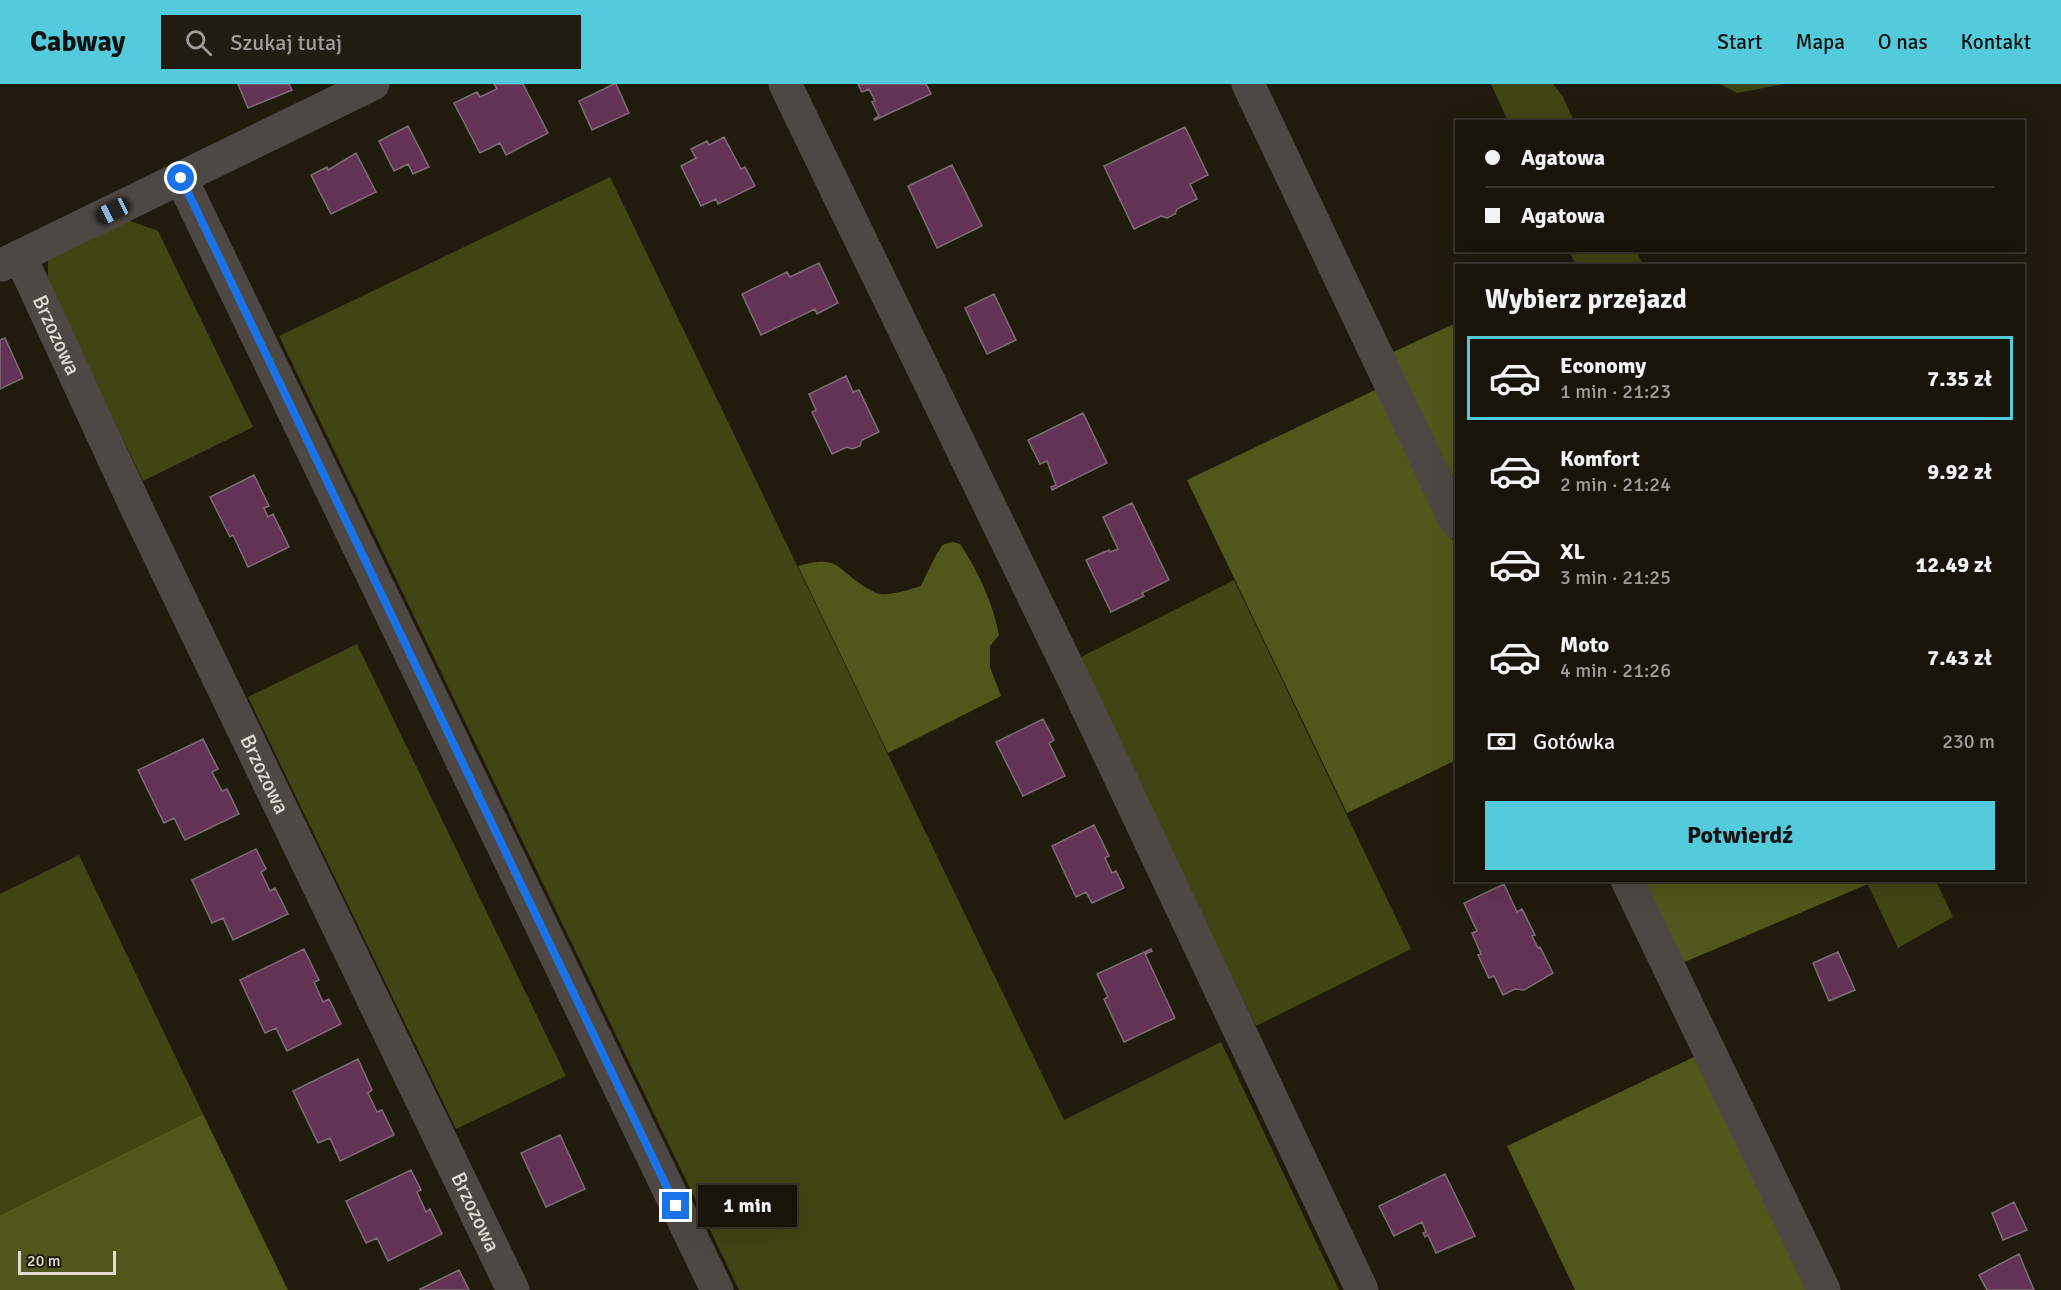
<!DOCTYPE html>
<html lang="pl">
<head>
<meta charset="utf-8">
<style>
	:root { --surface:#18140a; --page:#211d13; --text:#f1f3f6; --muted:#9f9e9c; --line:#36332b; --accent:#53cbdb }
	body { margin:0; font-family:Signika,sans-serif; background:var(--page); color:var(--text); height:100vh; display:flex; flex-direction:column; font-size:22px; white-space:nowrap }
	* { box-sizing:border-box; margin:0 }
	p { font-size:20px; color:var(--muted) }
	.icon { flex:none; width:33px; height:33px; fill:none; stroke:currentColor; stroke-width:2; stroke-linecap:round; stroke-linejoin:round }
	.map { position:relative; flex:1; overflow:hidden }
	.panel { position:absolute; left:1455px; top:180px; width:570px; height:618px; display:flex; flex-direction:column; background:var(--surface); border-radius:0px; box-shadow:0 6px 24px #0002,0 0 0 2px var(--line) }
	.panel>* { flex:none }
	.banner { position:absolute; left:1455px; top:36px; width:570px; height:132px; border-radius:0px; box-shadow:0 6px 24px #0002,0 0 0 2px var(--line); display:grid; align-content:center; height:132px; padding:0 30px; background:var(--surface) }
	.scale { position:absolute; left:18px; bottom:15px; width:98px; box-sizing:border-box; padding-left:6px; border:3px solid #e0dcd3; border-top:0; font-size:16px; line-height:21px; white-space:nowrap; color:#e0dcd3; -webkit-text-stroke:4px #201b0d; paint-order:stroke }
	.end { position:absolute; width:27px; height:27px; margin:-14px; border:8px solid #1a73e8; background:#fff; box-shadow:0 0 0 3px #fff }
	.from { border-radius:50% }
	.bubble { position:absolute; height:42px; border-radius:0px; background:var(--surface); box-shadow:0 6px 24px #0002,0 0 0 2px var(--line); font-size:20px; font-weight:800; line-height:42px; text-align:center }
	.car { position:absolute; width:18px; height:36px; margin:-18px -9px; border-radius:8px; box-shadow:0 0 4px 2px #0007; background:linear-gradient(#222 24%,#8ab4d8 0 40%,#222 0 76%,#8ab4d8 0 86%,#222 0) }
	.banner b { display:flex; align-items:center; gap:21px; height:57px; font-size:22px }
	.banner b+b { border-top:2px solid var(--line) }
	.banner i { width:15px; height:15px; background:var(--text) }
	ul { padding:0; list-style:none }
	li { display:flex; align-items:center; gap:18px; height:84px; margin:0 12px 9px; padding:0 18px; border:3px solid transparent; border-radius:0px }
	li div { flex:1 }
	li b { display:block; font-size:22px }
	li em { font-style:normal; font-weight:800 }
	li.on { border-color:var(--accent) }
	li>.icon { width:54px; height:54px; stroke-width:1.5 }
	h2 { padding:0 30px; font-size:27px; line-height:72px }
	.pay { display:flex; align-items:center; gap:15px; height:66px; padding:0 30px; font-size:22px }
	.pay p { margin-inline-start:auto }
	.action { display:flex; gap:12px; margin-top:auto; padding:12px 30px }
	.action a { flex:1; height:69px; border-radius:0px; background:var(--accent); color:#111; font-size:24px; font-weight:800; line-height:69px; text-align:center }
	header { display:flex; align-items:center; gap:36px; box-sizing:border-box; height:84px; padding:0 30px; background:var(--accent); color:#111 }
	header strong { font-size:28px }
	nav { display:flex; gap:33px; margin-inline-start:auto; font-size:21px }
	.search { width:420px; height:54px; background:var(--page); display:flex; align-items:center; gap:15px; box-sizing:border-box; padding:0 21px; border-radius:0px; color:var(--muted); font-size:22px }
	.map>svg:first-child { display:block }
	.green { fill:#404514 }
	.forest { fill:#50571b }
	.building { fill:#623354; stroke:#7d6d77; stroke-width:1.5 }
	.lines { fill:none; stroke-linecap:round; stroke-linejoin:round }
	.minor { stroke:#4e4844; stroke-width:33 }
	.route { stroke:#1a73e8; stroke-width:8 }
	.labels { text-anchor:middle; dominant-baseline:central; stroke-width:5; stroke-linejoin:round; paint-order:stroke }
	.street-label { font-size:21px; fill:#e0dcd3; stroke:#201b0d }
</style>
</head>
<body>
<header>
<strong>Cabway</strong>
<div class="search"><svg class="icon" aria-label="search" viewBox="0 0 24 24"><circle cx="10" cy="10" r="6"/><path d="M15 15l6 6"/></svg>Szukaj tutaj</div>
<nav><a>Start</a><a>Mapa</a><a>O nas</a><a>Kontakt</a></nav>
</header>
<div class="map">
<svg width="2061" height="1206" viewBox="0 0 2061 1206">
	<rect width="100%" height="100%" fill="#201b0d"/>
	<path class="green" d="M1491,0H1553L1563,13L1574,37H1508Z
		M1720,0H1784L1737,9Z
		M610,93L1064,1036L1221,958L1339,1206H739L279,252Z
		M125,135L158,147L253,343L143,397L48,198V172Z
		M1569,167H1636L1643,181H1576Z
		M1234,496L1411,865L1256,942L1079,574Z
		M357,560L566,992L456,1045L248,613Z
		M79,771L203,1030L0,1131V810Z
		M1866,797H1936L1953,833L1898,864Z"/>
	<path class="forest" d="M1456,239V389L1449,395L1389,270Z
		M1381,303L1456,463V676L1347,729L1187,396Z
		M953,458L960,460C978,487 993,519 999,551L990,562V583L1001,612L888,669L798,482C840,470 835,485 867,504C871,506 875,509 880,510C894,511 907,506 921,502C925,494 939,463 943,461C946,459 950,459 953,458Z
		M1866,796L1868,800L1680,880L1640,797Z
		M1700,970L1813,1206H1575L1507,1062Z
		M203,1030L288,1206H0V1131Z"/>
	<path class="building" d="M238,0H289L292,6L248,24Z
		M494,0H523L548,49L506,71L500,59L480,69L454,19L477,8L480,13L497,5Z
		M614,0H616L629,29L592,46L579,17Z
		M858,0H926L931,10L875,36L874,35L879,32L872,18L875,17L869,5L862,8Z
		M408,42L429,83L413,90L408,80L394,87L379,57Z
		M1185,43L1208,91L1190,100L1197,115L1177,125L1175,130L1167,134L1161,132L1134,145L1104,82Z
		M724,53L741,85L745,83L755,102L718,120L716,115L701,122L681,82L696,74L691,65L707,57L709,61Z
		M356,69L376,108L331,130L311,91L327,83L328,86Z
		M952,81L982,142L937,164L908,102Z
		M819,179L838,219L817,230L815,225L761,251L742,210L787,188L790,193Z
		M994,210L1016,256L987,270L965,224Z
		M5,254L23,294L0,305V256Z
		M846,292L853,308L859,306L879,348L862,356L860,362L852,365L847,363L832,370L812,328L816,326L809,310Z
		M1083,329L1107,379L1052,406L1051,403L1056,401L1047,377L1040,380L1028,356Z
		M254,391L269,422L264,424L268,433L273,430L289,463L248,483L233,451L230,453L210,413Z
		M1132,419L1169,496L1142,509L1144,512L1111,528L1086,476L1109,466L1110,468L1118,465L1103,433Z
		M1043,635L1054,656L1049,659L1065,692L1023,712L996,658Z
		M203,655L218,685L212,688L222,707L227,705L239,730L185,756L174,734L164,739L138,686Z
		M1094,741L1109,772L1105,774L1112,789L1116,787L1124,804L1092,819L1086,808L1076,813L1052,762Z
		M256,765L266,785L261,788L270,807L275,804L288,830L233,856L223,834L212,839L192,796Z
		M1504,800L1517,828L1522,825L1535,851L1532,852L1538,864L1540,863L1553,889L1524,906L1515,905L1503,911L1494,892L1489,894L1478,871L1481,870L1472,849L1477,847L1464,819Z
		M304,865L319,896L314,898L323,918L329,915L341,940L287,967L276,944L265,949L240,896Z
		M1151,865L1152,867L1145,870L1175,934L1124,958L1104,915L1108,913L1097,890Z
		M1838,868L1855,906L1829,917L1813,879Z
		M358,975L372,1006L368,1009L377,1028L382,1026L394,1051L340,1077L330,1054L318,1059L293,1007Z
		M560,1051L585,1105L546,1123L521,1069Z
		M411,1086L421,1106L417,1108L426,1128L430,1125L442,1150L388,1177L377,1154L366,1159L346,1117Z
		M1445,1090L1475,1152L1436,1169L1428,1151L1425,1153L1423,1149L1426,1148L1422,1138L1394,1152L1379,1122Z
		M2014,1118L2027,1146L2003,1156L1992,1129Z
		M2019,1170L2034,1206H1987L1979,1191Z
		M459,1186L469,1206H421L420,1205Z"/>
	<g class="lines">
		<g class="minor">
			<path d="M785,0L1075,598L1362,1206"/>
			<path d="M1248,0L1456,438"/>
			<path d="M181,94L717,1206"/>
			<path id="s1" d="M20,172L136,423L513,1206"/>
			<path d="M2,181L373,0"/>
			<path d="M1627,796L1824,1206"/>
		</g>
	</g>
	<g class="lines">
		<path class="route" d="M181,94L676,1122"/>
	</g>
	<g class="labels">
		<g class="street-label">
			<text stroke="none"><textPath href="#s1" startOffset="87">Brzozowa</textPath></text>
			<text stroke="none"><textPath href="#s1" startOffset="573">Brzozowa</textPath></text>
			<text stroke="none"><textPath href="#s1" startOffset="1059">Brzozowa</textPath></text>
		</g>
	</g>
</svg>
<div class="scale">20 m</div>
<i class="end from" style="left:181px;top:94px"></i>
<i class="end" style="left:676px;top:1122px"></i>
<div class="bubble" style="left:698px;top:1101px;width:99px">1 min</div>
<i class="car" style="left:113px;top:127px;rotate:244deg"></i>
<div class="banner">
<b><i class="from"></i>Agatowa</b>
<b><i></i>Agatowa</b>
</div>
<section class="panel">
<h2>Wybierz przejazd</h2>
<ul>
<li class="on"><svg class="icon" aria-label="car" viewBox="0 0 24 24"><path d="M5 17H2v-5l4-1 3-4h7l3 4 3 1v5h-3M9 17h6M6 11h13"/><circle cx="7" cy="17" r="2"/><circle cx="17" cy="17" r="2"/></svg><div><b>Economy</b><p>1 min · 21:23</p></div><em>7.35 zł</em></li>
<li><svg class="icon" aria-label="car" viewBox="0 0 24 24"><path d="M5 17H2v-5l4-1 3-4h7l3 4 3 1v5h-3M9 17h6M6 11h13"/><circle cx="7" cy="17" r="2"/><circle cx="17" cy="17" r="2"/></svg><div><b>Komfort</b><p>2 min · 21:24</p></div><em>9.92 zł</em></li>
<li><svg class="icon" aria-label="car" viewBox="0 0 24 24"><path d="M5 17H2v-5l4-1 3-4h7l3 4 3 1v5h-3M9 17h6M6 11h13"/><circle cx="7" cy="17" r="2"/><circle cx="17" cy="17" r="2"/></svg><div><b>XL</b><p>3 min · 21:25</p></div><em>12.49 zł</em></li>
<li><svg class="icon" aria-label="car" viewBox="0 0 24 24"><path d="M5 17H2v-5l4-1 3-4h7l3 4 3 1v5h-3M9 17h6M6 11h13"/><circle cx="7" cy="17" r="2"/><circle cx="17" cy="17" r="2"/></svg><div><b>Moto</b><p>4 min · 21:26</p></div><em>7.43 zł</em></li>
</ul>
<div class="pay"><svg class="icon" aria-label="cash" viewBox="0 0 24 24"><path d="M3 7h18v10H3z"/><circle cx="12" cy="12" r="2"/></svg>Gotówka<p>230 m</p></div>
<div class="action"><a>Potwierdź</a></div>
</section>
</div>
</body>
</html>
